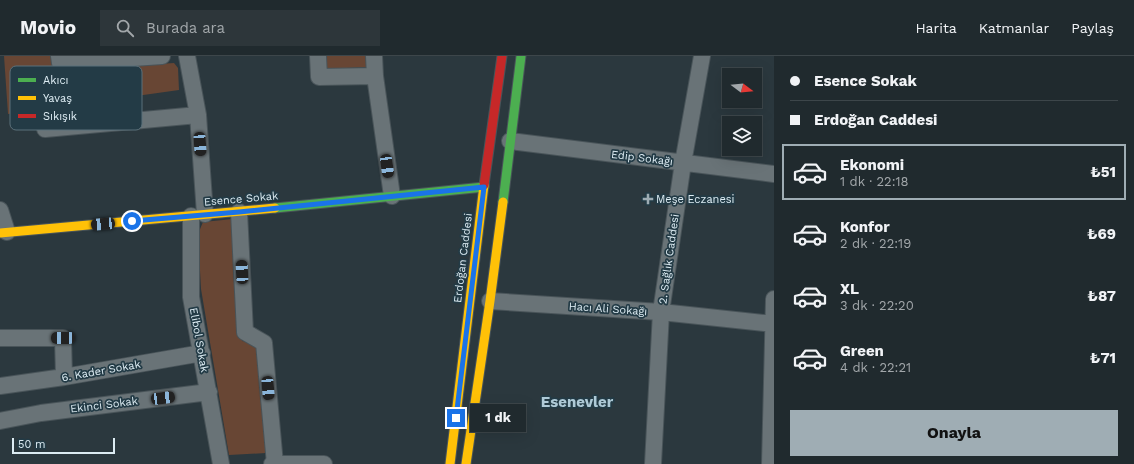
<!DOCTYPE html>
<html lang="tr">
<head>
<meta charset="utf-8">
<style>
	:root { --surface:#202a2e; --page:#2d363a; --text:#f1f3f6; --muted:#a2a7aa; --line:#3d464a; --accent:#9fadb4 }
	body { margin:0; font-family:"Work Sans",sans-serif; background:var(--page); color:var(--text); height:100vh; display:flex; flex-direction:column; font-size:15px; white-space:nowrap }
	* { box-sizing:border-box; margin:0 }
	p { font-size:13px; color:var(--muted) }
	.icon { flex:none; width:22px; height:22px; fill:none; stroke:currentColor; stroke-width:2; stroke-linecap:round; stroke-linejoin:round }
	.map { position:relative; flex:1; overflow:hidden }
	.panel { display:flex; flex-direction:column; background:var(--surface); width:360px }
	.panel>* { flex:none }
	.banner { display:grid; align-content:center; height:88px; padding:0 16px; background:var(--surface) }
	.needle { width:26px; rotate:106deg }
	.fabs { position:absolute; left:722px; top:12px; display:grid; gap:8px }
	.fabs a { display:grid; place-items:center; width:40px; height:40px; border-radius:0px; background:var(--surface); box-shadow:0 4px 16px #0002,0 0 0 1px var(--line); font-size:20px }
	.scale { position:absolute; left:12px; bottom:10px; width:103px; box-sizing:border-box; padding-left:4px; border:2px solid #ddecf3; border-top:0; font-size:11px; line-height:14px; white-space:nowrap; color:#ddecf3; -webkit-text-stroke:3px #233b46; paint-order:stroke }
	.end { position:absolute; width:18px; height:18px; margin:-9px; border:5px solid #1a73e8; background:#fff; box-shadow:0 0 0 2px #fff }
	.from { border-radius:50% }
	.bubble { position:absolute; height:28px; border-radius:0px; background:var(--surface); box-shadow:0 4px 16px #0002,0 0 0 1px var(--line); font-size:13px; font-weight:700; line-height:28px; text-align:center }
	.car { position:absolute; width:12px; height:24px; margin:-12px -6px; border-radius:5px; box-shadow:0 0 3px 1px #0007; background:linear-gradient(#222 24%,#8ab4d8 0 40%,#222 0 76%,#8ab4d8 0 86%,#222 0) }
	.banner b { display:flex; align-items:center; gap:14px; height:38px; font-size:15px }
	.banner b+b { border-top:1px solid var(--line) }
	.banner i { width:10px; height:10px; background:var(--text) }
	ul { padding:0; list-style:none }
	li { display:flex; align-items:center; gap:12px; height:56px; margin:0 8px 6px; padding:0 8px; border:2px solid transparent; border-radius:0px }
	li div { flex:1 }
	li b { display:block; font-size:15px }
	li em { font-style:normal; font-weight:700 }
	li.on { border-color:var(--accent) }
	li>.icon { width:36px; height:36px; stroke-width:1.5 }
	.cta { display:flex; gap:8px; margin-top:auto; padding:8px 16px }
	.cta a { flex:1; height:46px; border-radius:0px; background:var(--accent); color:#111; font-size:16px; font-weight:700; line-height:46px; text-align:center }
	header { display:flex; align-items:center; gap:24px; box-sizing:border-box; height:56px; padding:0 20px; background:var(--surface); border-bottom:1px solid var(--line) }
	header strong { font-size:19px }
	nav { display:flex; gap:22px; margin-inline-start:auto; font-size:14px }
	.search { width:280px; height:36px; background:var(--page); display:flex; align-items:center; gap:10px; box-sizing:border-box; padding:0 14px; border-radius:0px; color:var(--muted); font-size:15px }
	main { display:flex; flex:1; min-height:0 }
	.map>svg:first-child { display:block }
	.green { fill:#684634 }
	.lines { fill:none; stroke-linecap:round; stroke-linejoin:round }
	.street-casing { stroke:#495459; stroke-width:18 }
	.fast-casing { stroke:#495459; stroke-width:11 }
	.slow-casing { stroke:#495459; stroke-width:11 }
	.jam-casing { stroke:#495459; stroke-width:11 }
	.street { stroke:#697377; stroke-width:16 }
	.fast { stroke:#4caf50; stroke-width:9 }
	.slow { stroke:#ffc107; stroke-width:9 }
	.jam { stroke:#c62828; stroke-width:9 }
	.route { stroke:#1a73e8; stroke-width:5 }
	.poi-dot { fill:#9fadb4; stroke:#233b46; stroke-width:1.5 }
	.labels { text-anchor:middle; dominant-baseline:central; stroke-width:3.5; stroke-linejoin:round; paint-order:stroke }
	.street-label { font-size:11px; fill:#ddecf3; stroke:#233b46 }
	.poi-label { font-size:11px; fill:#ddecf3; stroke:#233b46; text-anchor:start }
	.district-label { font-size:15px; font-weight:bold; fill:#aecad7; stroke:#233b46 }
	.key { fill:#233b46; stroke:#5b707a; stroke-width:1 }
	.key-label { font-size:11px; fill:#ddecf3 }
</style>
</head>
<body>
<header>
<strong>Movio</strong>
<div class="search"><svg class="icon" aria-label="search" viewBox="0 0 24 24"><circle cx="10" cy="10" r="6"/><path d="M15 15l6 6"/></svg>Burada ara</div>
<nav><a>Harita</a><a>Katmanlar</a><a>Paylaş</a></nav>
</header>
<main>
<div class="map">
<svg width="774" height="408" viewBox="0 0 774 408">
	<rect width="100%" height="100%" fill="#2b383e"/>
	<path class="green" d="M4,0H54L56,15L174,7L178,12L179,34L8,58Z
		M324,0H367L369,11L325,13Z
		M233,163L242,285L259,287L266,397L229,399L201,233L198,178L203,166Z"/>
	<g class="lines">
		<g class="street-casing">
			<path id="street" d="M59,0L60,7L162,0
				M187,0L198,59L205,158
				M318,0L319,21L375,20
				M374,0L375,20L392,140
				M45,73L198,59
				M510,85L774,118
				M0,154L7,176
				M239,156L245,276L264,287L275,408
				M191,160V241L221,408
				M490,245L661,256L774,268
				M0,282H63L64,321
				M0,330L64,321L202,297
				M0,365L41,357L209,336
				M272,408H324
				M653,408L661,256L683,107L702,0
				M770,408L774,243"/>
		</g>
		<g class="fast-casing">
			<path id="fast" d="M503,146L521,0
				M275,152L484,131"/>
		</g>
		<g class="slow-casing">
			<path id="slow" d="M0,177L275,152
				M450,408L484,129
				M466,408L490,245L503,146"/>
		</g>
		<g class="jam-casing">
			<path id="jam" d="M484,129L502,0"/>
		</g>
		<use href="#street" class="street"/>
		<use href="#fast" class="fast"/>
		<use href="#slow" class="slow"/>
		<use href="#jam" class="jam"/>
	</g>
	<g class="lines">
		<path class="route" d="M132,165L239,156L484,131L456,362"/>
	</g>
	<path class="poi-dot" d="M646 137h4v4h4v4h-4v4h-4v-4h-4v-4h4z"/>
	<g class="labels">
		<g class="street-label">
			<text transform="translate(642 102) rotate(7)">Edip Sokağı</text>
			<text transform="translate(241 143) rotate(-5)">Esence Sokak</text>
			<text transform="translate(463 202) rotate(-83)">Erdoğan Caddesi</text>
			<text transform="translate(669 203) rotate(-82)">2. Sağlık Caddesi</text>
			<text transform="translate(608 253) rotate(4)">Hacı Ali Sokağı</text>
			<text transform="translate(199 284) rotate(80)">Elibol Sokak</text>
			<text transform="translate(101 315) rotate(-10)">6. Kader Sokak</text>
			<text transform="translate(104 349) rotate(-7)">Ekinci Sokak</text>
		</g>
		<g class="poi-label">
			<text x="656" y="143">Meşe Eczanesi</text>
		</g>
		<g class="district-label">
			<text x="577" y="346">Esenevler</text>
		</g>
	</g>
	<rect x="10" y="10" width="132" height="64" rx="6" class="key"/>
	<rect x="18" y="22" width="18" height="4" fill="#4caf50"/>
	<rect x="18" y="40" width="18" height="4" fill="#ffc107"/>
	<rect x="18" y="58" width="18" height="4" fill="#c62828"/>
	<g class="key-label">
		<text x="43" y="28">Akıcı</text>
		<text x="43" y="46">Yavaş</text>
		<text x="43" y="64">Sıkışık</text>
	</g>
</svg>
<div class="fabs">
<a><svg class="needle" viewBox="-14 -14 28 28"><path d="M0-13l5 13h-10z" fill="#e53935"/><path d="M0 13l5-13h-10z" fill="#a2a7aa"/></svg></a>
<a><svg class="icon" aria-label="layers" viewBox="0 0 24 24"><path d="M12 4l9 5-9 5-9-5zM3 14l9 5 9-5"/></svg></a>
</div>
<div class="scale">50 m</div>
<i class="end from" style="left:132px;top:165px"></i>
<i class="end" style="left:456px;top:362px"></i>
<div class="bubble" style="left:470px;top:348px;width:56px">1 dk</div>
<i class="car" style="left:200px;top:88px;rotate:176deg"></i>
<i class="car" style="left:387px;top:110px;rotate:172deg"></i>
<i class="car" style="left:103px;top:168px;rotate:265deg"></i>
<i class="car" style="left:242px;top:216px;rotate:357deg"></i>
<i class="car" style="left:63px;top:282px;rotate:270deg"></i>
<i class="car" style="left:268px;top:332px;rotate:175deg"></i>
<i class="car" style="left:163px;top:342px;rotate:83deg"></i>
</div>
<section class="panel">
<div class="banner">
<b><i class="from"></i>Esence Sokak</b>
<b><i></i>Erdoğan Caddesi</b>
</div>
<ul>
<li class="on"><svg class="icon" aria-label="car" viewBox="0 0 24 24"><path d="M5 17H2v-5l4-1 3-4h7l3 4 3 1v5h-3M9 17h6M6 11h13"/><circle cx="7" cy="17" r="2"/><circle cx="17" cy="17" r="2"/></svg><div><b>Ekonomi</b><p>1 dk · 22:18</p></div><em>₺51</em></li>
<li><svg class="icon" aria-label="car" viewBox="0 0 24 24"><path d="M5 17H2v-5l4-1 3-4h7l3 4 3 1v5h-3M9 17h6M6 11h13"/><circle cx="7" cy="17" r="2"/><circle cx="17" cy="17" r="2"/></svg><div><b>Konfor</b><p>2 dk · 22:19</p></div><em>₺69</em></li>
<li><svg class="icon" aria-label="car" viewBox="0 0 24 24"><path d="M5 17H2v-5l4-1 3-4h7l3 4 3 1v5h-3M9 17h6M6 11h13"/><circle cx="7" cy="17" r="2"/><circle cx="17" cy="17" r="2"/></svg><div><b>XL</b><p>3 dk · 22:20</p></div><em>₺87</em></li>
<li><svg class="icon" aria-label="car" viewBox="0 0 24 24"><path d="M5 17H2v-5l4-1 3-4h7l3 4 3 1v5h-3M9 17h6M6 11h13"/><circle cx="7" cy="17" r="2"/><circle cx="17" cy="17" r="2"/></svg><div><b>Green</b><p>4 dk · 22:21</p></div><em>₺71</em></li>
</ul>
<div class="cta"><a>Onayla</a></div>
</section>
</main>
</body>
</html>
